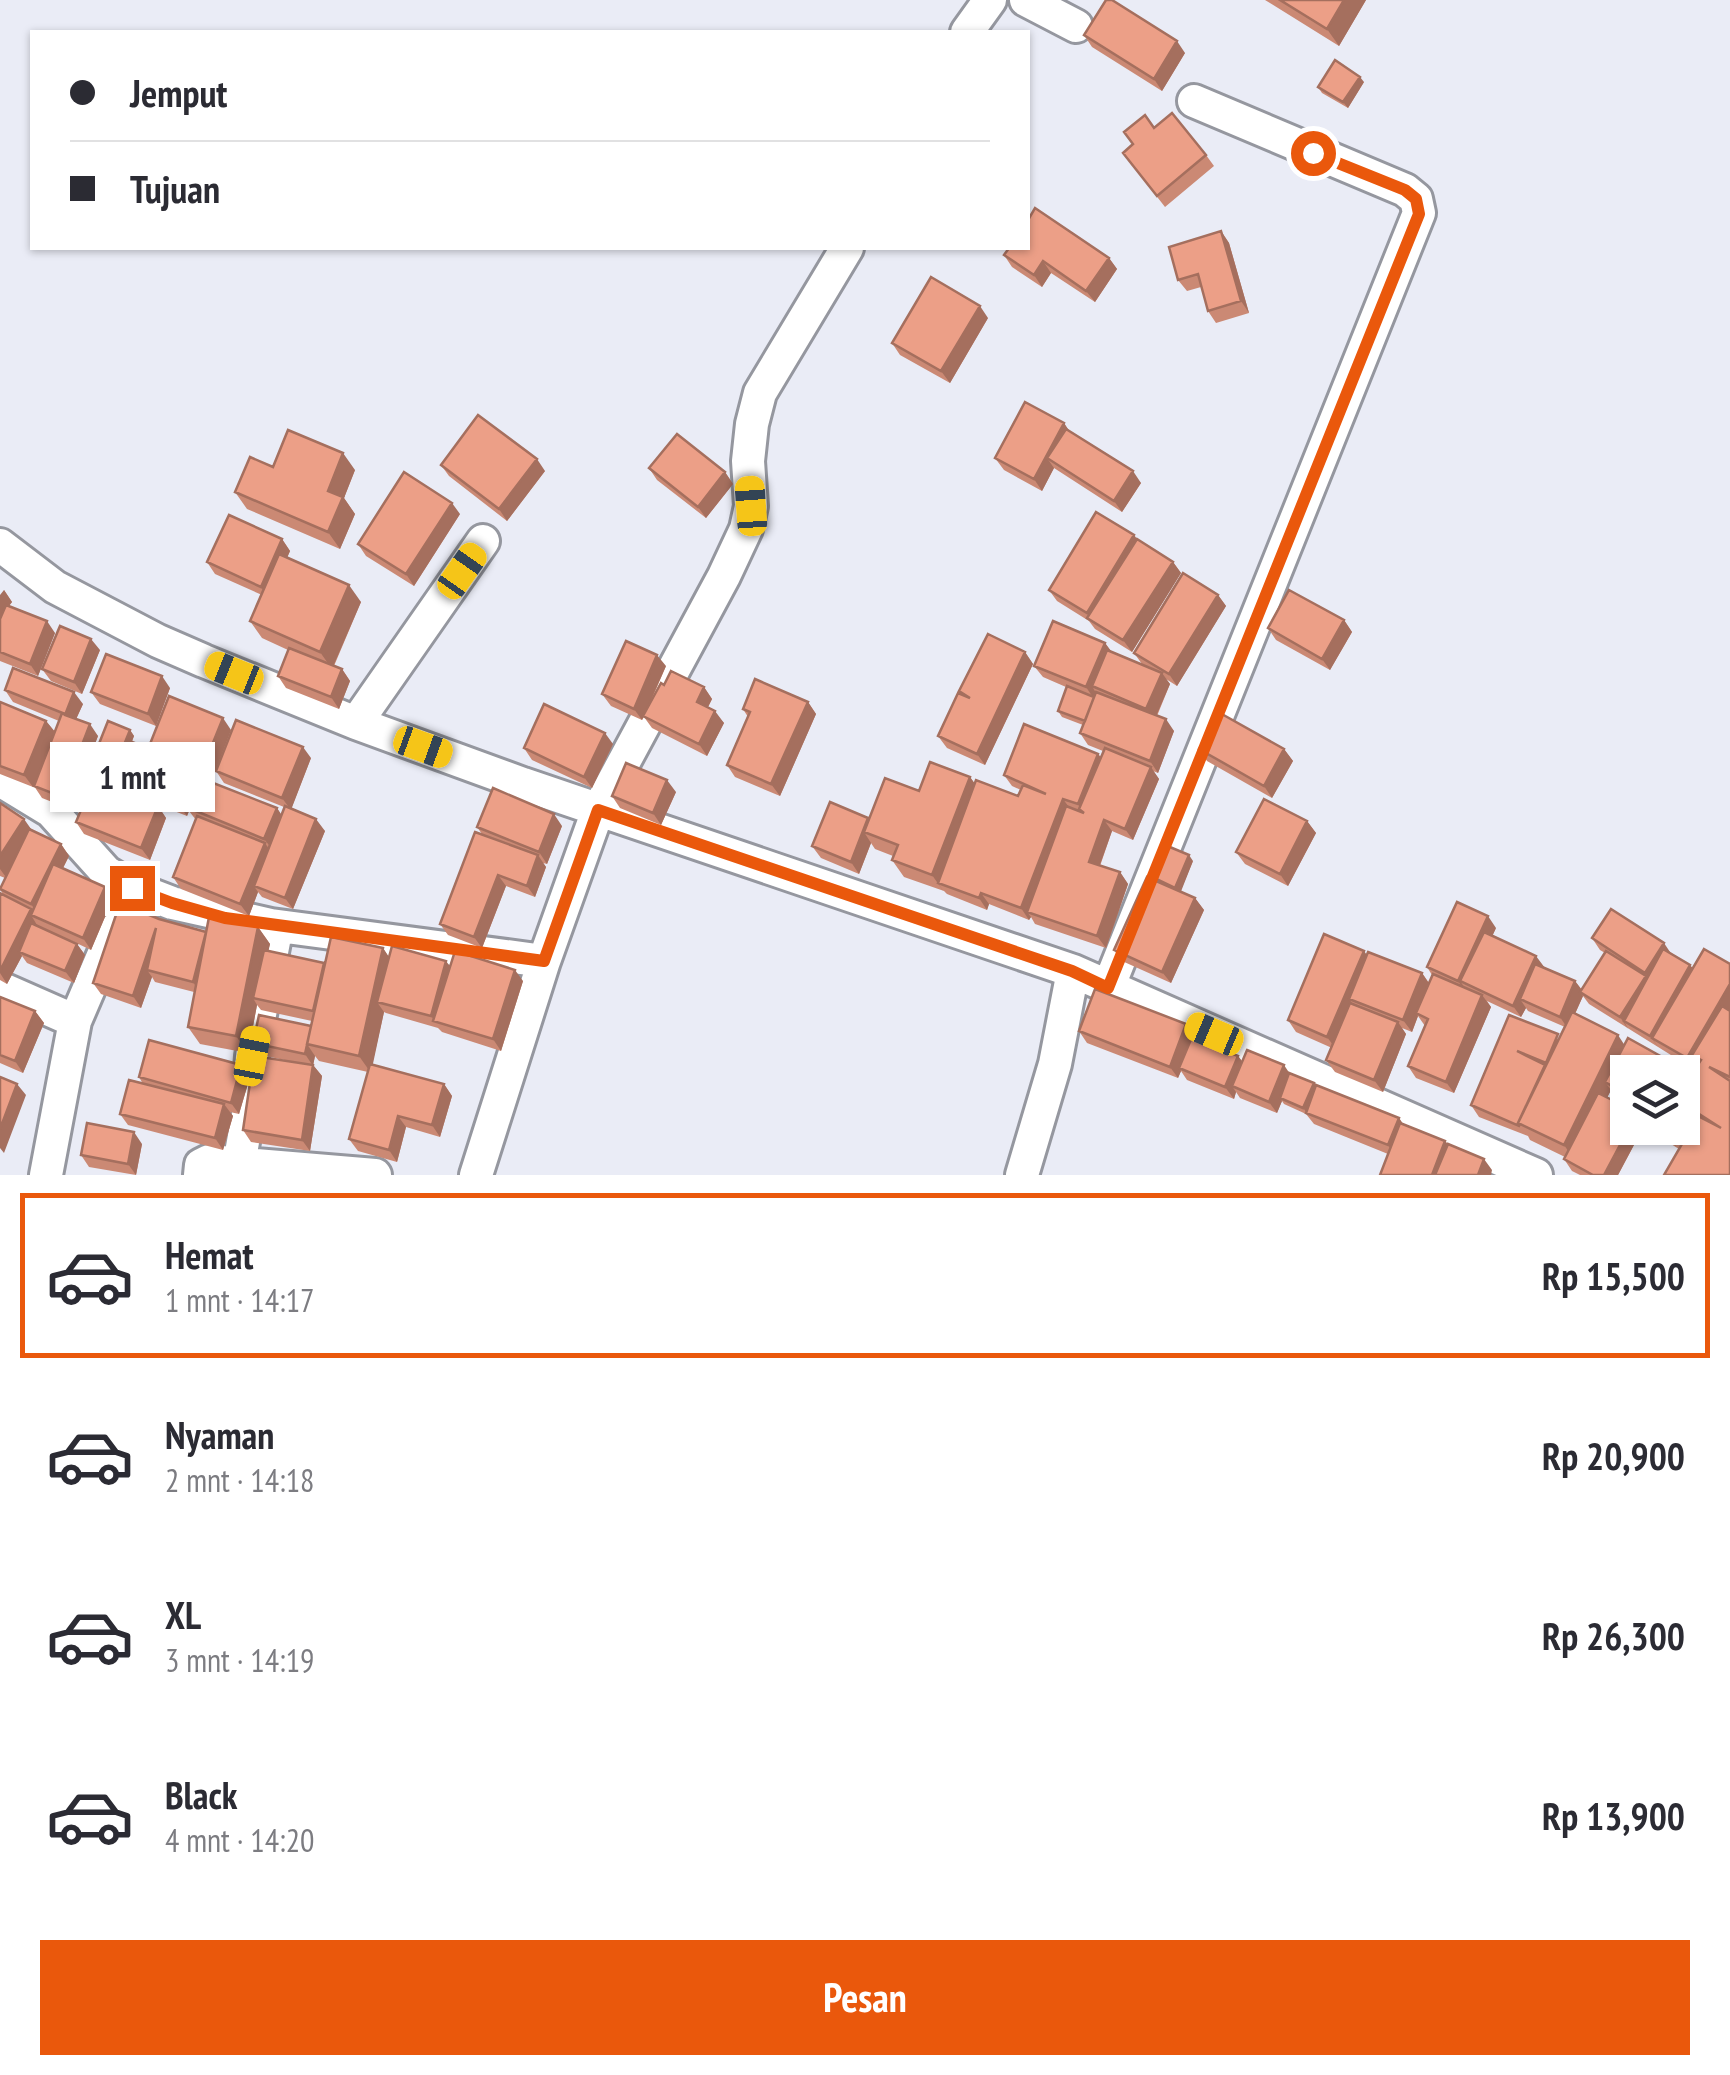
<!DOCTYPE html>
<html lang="id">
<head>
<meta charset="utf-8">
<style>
	:root { --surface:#fff; --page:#f7f7f7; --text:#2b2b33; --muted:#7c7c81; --line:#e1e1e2; --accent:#ea580c }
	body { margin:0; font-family:"PT Sans Narrow",sans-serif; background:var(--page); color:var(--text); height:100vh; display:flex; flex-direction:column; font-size:38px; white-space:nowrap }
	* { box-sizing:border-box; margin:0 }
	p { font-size:32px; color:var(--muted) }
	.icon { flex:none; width:55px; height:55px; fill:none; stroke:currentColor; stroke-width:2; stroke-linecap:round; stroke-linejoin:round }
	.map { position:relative; height:1175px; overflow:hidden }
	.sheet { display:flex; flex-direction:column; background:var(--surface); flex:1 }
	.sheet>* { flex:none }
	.guide { position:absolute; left:30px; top:30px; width:1000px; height:220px; border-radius:0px; box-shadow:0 2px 8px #0004; display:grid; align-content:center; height:220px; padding:0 40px; background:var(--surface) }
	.tools { position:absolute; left:1610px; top:1055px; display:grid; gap:20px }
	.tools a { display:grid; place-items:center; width:90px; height:90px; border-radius:0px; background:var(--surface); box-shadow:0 2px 8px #0004; font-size:50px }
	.end { position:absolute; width:45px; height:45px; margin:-22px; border:12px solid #ea580c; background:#fff; box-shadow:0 0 0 5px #fff }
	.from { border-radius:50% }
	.bubble { position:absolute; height:70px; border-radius:0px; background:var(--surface); box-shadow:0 2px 8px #0004; font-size:32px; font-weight:700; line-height:70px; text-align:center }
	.car { position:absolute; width:30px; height:60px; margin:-30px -15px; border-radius:12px; box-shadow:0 0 8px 2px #0007; background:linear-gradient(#f5c518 24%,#345 0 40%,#f5c518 0 76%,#345 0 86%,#f5c518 0) }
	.guide b { display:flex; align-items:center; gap:35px; height:95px; font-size:38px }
	.guide b+b { border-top:2px solid var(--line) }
	.guide i { width:25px; height:25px; background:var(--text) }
	ul { padding:18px 0 0; list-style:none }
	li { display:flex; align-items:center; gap:30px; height:165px; margin:0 20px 15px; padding:0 20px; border:5px solid transparent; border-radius:0px }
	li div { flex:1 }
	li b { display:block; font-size:38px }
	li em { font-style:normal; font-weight:700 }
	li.selected { border-color:var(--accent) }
	li>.icon { width:90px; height:90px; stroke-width:1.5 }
	.action { display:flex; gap:20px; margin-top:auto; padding:20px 40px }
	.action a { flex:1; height:115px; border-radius:0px; background:var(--accent); color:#fff; font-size:40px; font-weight:700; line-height:115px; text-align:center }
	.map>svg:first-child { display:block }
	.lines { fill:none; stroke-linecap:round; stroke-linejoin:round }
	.minor-casing { stroke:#95979f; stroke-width:38 }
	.minor { stroke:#fff; stroke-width:32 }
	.wall { fill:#cb8974 }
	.shaded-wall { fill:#a56f5e }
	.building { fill:#ec9f87; stroke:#a56f5e; stroke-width:2.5 }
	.route { stroke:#ea580c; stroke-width:12 }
</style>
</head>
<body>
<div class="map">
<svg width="1730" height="1175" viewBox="0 0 1730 1175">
	<rect width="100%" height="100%" fill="#eaecf6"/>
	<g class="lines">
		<g class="minor-casing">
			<path id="minor" d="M1026,0L1076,26
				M967,32L990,0
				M0,545L55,587L158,641L204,661L356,723L523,784L1073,971L1536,1175
				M356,723L483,541
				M0,780L51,811L106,872L133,888L172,903L271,925L544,961
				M0,988L75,1021L114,930
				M1108,988L1419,213L1416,199L1405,190L1194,101
				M239,1164L248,1114L252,1056L277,926
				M46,1175L75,1021
				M200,1175L201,1165L209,1161L375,1175
				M476,1175L544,961L598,810L724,576L746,529L751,506L748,461L752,424L760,393L847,248
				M1022,1175L1055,1064L1073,971"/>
		</g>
		<use href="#minor" class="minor"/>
	</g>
	<path class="wall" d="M1265,0H1366L1339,46Z
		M1084,35L1185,53L1162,91L1092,47Z
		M1364,82L1348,108L1322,93L1318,87Z
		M1154,128L1206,155L1214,166L1165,207L1123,153Z
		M1221,231L1229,243L1249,313L1216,323L1208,311L1201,287L1187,291L1178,280Z
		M1004,255L1109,258L1117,269L1095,302L1051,273L1042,287L1012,267Z
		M988,318L950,383L900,355L892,343Z
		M1064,423L1068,430L1141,483L1122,512L1054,468L1042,491L1004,470L995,458Z
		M441,465L545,471L507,521L449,476Z
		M273,467L355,470L344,498L355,514L340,549L247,509L235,492Z
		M649,468L725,472L733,484L706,518L657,480Z
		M460,514L414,586L366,556L358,544Z
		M1134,535L1137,539L1173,562L1181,573L1132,652L1095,629L1089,621L1057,601L1049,590Z
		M282,539L290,551L287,558L361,602L334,666L342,669L350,681L339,709L286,688L278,676L288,650L262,638L250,621L262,595L215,574L207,562Z
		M4,590L12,602L9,606L55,633L38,676L0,661V619Z
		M1218,595L1226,606L1177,686L1166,679L1170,684L1157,716L1174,731L1158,773L1153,771L1159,779L1133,840L1112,831L1100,866L1120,872L1128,884L1106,948L1035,924L1031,917L1029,920L989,904L987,910L947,894L944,891L904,877L892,860L893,856L875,849L871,843L859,874L821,858L812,846L919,791L970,777L975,784L1018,796L1021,790L1012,786L1004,775L1098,754L1101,757L1103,751L1088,745L1080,733L1083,725L1062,717L1058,711L1066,687L1043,677L1034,666L1105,643L1111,651L1142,664L1134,653Z
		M1344,620L1352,632L1330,670L1276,640L1268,628Z
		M100,650L82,694L51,681L42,669Z
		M1025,652L1033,664L985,765L947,748L938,736L962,695L959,691Z
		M666,666L648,708L664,685L704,687L712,699L708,707L724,723L707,756L652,728L644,717L642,720L611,706L602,694Z
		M170,688L156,726L100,704L91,692Z
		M5,690L83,704L76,719L98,736L70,809L42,798L34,786L53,738L33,787L0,774V702L46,721L55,732L59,721L13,702Z
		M808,702L816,714L780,796L735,777L727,765L748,717L743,709Z
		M130,730L134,736L116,783L93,775L89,769Z
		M231,730L213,777L196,770L202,778L277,808L281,815L284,807L224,783L216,771L311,758L291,809L325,831L293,909L262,897L258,892L249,916L181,889L173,877L196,820L189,811L187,816L125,792L117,780L155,751L150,744Z
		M613,744L592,788L532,760L524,748Z
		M1199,749H1284L1293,761L1272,798L1207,761Z
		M676,792L661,825L620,808L612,796Z
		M0,803L32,830L61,844L69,856L63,868L105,887L113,898L91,950L70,940L77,944L85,955L74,983L27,963L22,956L7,984L0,980V893L4,896L0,889L5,878L0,876Z
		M158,806L166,818L150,860L84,834L76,822Z
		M1307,821L1316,833L1288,886L1245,864L1236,852Z
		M562,826L547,864L543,863L546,867L535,897L506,886L482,948L448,935L440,924L482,834L477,827Z
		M1193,861L1180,892L1195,898L1204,910L1171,983L1122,961L1114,950L1154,880Z
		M159,919L206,932L258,927L270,944L268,951L324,963L383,948L389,958L450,966L523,981L501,1051L442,1032L438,1028L386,1013L384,1012L372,1065L444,1084L452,1096L440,1137L406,1127L397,1162L358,1151L349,1139L368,1072L319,1061L315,1056L313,1065L322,1076L310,1151L251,1142L243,1130L294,1062L261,1055L253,1043L311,1026L312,1021L261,1010L257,1005L248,1053L200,1044L188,1027L194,992L155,982L152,977L141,1008L101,994L93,983Z
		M1496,928L1492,936L1544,968L1575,981L1582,990L1605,953L1600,950L1592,938L1672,954L1693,968L1730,964V1175L1679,1149L1645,1128H1682L1685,1111L1682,1107V1090L1695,1070L1589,1004L1583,996L1575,1014L1625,1045L1670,1068L1628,1072V1102L1613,1093L1611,1090L1607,1097L1628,1128H1643L1618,1175H1580L1572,1171L1564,1159L1565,1157L1530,1140L1528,1136L1479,1117L1471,1105L1560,1037L1565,1027L1528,1011L1526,1008L1521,1017L1487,1001L1491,1007L1454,1093L1416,1078L1408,1066L1425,1026L1418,1016L1412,1032L1402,1028L1406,1034L1383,1092L1335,1072L1326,1060L1332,1048L1296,1032L1288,1020L1366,955L1422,973L1429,983L1432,975L1427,967Z
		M0,997L35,1011L44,1023L23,1073L0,1063Z
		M1186,1024L1194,1036V1037L1238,1056L1242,1061L1290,1074L1316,1086L1399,1118L1403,1124L1445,1141L1448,1144L1492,1170L1388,1154L1314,1124L1306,1114L1284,1104L1282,1101L1277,1113L1240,1098L1236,1092L1234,1099L1187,1080L1181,1071L1178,1078L1087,1043L1079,1031Z
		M139,1077H250L239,1114L230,1112L233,1116L223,1150L128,1125L120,1114L143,1084Z
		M142,1144L136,1175L89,1167L81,1155Z"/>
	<path class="shaded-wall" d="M1344,0H1366L1339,46L1327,29Z
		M1177,41L1185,53L1162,91L1154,79Z
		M1360,77L1364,82L1348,108L1343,102Z
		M1221,231L1229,243L1249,313L1241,301Z
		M1109,258L1117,269L1095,302L1086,291Z
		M1043,261L1051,273L1042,287L1034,275Z
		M980,306L988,318L950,383L941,371Z
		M1064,423L1072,435L1047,458L1054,468L1042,491L1034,479Z
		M343,453L355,470L344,498L355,514L340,549L328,532V491Z
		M537,459L545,471L507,521L499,509Z
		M1133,471L1141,483L1122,512L1114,501Z
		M725,472L733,484L706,518L698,507Z
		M452,503L460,514L414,586L406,574Z
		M1134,535L1142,547L1093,621L1087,613Z
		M282,539L290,551L269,598L261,587Z
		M1173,562L1181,573L1132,652L1123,640Z
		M349,585L361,602L332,669L320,652Z
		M4,590L12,602L0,617V595Z
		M1218,595L1226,606L1177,686L1169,674Z
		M1344,620L1352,632L1330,670L1322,659Z
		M47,621L55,633L38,676L30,664Z
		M91,639L100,650L82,694L74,682Z
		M1105,643L1113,654L1092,686L1096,693L1094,699L1086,687Z
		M1025,652L1033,664L985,765L977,754Z
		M657,655L666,666L642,720L634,709Z
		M342,669L350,681L339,709L331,697Z
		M1162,673L1170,684L1154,721L1146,709Z
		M162,676L170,688L156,726L148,714Z
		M704,687L712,699L705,713L697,702Z
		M74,692L83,704L73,726L65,715Z
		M808,702L816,714L780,796L771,784Z
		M715,711L724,723L707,756L699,744Z
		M223,718L231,730L213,777L204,765Z
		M1166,719L1174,731L1158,773L1150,761Z
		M46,721L55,732L33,787L24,775Z
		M90,724L98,736L70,809L62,797Z
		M130,730L134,736L116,783L111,777Z
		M605,733L613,744L592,788L584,777Z
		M303,747L311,758L291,810L282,798Z
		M1284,749L1293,761L1272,798L1264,786Z
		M1098,754L1106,765L1086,816L1078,804Z
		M193,766L202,778L186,807L189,811L187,816L179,805Z
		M1151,767L1159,779L1133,840L1125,829Z
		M970,777L982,794L938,883L944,892L932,875Z
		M667,780L676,792L661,825L653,813Z
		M1063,799L1071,810L1027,912L1031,917L1029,920L1021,908Z
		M158,806L166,818L150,860L141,848Z
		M277,808L285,820L273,850L264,839Z
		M554,814L562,826L547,864L539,852Z
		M868,818L864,832L871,843L859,874L851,862Z
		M24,819L36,836L8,880L0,869V856Z
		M316,819L325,831L293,909L285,898Z
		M1104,820L1112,831L1097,873L1089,862Z
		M1307,821L1316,833L1288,886L1280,874Z
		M265,843L273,855L254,886L258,892L249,916L240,904Z
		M61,844L69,856L39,916L31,904Z
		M538,855L546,867L535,897L527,886Z
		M1189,855L1193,861L1180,894L1175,888Z
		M1120,872L1128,884L1106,948L1097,936Z
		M498,875L506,886L482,948L474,937Z
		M105,887L113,898L91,950L83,938Z
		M981,893L989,904L987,910L979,898Z
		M1195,898L1204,910L1171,983L1162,972Z
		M31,909L38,919L31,915L37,925L23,953L19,952L22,956L7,984L0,973V971Z
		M1488,916L1496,928L1470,985L1460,981L1467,991L1466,993L1458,981Z
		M258,927L270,944L258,999L253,998L257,1005L248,1053L236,1036Z
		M156,928L147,970L152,977L141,1008L133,996Z
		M206,932L201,994L193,982Z
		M1664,943L1672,955L1653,984L1645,973Z
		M77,944L85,955L74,983L65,971Z
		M383,948L395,966L377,1002L384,1012L371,1073L359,1056Z
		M1364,951L1372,962L1349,999L1354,1006L1336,1049L1327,1037Z
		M1536,956L1545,968L1520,999L1526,1008L1521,1017L1513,1006Z
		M446,961L455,973L435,1021L431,1016Z
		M1690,965L1699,976L1652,1038L1658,1047L1650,1036Z
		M515,970L523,981L501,1051L493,1039Z
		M1422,973L1430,985L1416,1013L1418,1016L1412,1032L1403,1020Z
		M1646,976L1654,988L1624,1021L1628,1029L1620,1017Z
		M1575,981L1584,993L1580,992L1583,996L1568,1029L1560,1017Z
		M1730,984V1010L1692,1055L1699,1064L1695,1070L1687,1058Z
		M1482,995L1491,1007L1454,1093L1446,1082Z
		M35,1011L44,1023L23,1073L15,1061Z
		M1398,1022L1406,1034L1383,1092L1374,1080Z
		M1186,1024L1194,1036L1182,1069L1179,1068L1181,1071L1178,1078L1170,1067Z
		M1618,1035L1629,1052L1605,1082L1611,1090L1576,1162L1564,1145Z
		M307,1044L315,1056L313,1066L305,1054Z
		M1238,1056L1246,1067L1232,1086L1236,1092L1234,1099L1225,1087Z
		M1662,1057L1670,1068L1668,1072H1653Z
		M241,1065L250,1077L239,1114L231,1103Z
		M313,1065L322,1076L310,1151L302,1140Z
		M1284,1065L1292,1077L1280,1098L1282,1101L1277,1113L1269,1102Z
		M1314,1083L1318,1089L1308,1114L1303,1108Z
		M17,1084L26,1095L4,1153L0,1148V1129Z
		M444,1084L452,1096L440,1137L432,1125Z
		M224,1104L233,1116L223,1150L215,1138Z
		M398,1116L406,1127L397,1162L389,1150Z
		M1399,1118L1407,1130L1396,1157L1388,1145Z
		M1629,1128H1643L1618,1175H1604Z
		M134,1132L142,1144L136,1175L128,1164Z
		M1445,1141L1454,1152L1445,1175H1432Z
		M1484,1159L1492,1170L1491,1175H1478Z"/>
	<path class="building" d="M1106,0H1112L1177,41L1154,79L1084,35Z
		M1280,0H1344L1327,29Z
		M1335,60L1360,77L1343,102L1318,87Z
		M1172,113L1206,155L1157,196L1123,153L1133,144L1124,132L1145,115L1154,128Z
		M1035,208L1109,258L1086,291L1043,261L1034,275L1004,255L1009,248H1028V220Z
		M1221,231L1241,301L1208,311L1198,274L1178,280L1169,247Z
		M931,277L980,306L941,371L892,343Z
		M1025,402L1064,423L1034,479L995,458Z
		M478,415L537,459L499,509L441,465Z
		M1066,429L1133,471L1114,501L1047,458Z
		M288,430L343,453L328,491L343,497L328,532L235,492L250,457L273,467Z
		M677,434L725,472L698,507L649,468Z
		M404,472L452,503L406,574L358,544Z
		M1096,512L1134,535L1087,613L1049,590Z
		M229,515L282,539L261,587L207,562Z
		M1137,539L1173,562L1123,640L1087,618Z
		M279,554L349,585L320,652L250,621Z
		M1183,573L1218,595L1169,674L1134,653Z
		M1289,590L1344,620L1322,659L1268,628Z
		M6,605L47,621L30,664L0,652V619Z
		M1053,621L1105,643L1086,687L1034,666Z
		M60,626L91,639L74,682L42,669Z
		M988,634L1025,652L977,754L938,736L958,693L970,698L959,691Z
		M626,641L657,655L634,709L602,694Z
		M289,648L342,669L331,697L278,676Z
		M1107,650L1162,673L1146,709L1092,686Z
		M106,654L162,676L148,714L91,692Z
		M13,668L74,692L65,715L90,724L62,797L34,786L62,713L65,714L5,690Z
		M671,671L704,687L697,702L715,711L699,744L643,716L661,683L664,685Z
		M755,679L808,702L771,784L727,765L750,712L743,709Z
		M1067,686L1094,697L1085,721L1058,711Z
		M1096,692L1166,719L1150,761L1080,733Z
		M169,696L223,718L204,765L150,744Z
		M0,702L46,721L24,775L0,766Z
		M544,704L605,733L584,777L524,748Z
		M1220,713L1284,749L1264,786L1199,749Z
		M236,720L303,747L282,798L216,771Z
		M108,721L130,730L111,777L89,769Z
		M1024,724L1098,754L1078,804L1063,799L1021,908L981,893L979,898L938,883L976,780L1018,796L1023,785L1046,794L1004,775Z
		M132,742L193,766L179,805L117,780Z
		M1105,748L1151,767L1125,829L1104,820L1089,862L1120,872L1097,936L1027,912L1066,806L1084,813L1079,809Z
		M930,762L970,777L932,875L892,860L898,845L864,832L885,778L919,791Z
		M626,763L667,780L653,813L612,796Z
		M198,777L277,808L264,839L186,807Z
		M93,781L158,806L141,848L76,822Z
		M493,788L554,814L539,852L477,827Z
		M1264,799L1307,821L1280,874L1236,852Z
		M830,802L868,818L851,862L812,846Z
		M0,803L24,819L0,856Z
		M285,806L316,819L285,898L254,886Z
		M197,816L265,843L240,904L173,877Z
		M29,829L61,844L31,904L0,889Z
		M475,832L538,855L527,886L498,875L474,937L440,924Z
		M1165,845L1189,855L1175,888L1152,877Z
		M53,864L105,887L83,938L31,915Z
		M1147,877L1195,898L1162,972L1114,950Z
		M0,893L31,909L0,971Z
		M1457,902L1488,916L1458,981L1427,967Z
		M120,903L159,919L206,932L193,982L147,970L156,928L133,996L93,983Z
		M1611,909L1664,943L1645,973L1592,938Z
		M209,917L258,927L236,1036L188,1027Z
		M31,923L77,944L65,971L19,952Z
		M1484,932L1536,956L1513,1006L1460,981Z
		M1324,934L1364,951L1327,1037L1288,1020Z
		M331,937L383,948L359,1056L307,1044Z
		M392,946L446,961L431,1016L377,1002Z
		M1663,949L1690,965L1650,1036L1624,1021Z
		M1704,949L1730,964V984L1687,1058L1652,1038Z
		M264,950L324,963L313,1011L253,998Z
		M455,951L515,970L493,1039L433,1021Z
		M1606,951L1646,976L1620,1017L1580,992Z
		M1368,952L1422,973L1403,1020L1349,999Z
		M1535,964L1575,981L1560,1017L1520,999Z
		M1433,974L1482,995L1446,1082L1408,1066L1428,1019L1416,1013Z
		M1095,989L1186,1024L1170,1067L1079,1031Z
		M0,997L35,1011L15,1061L0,1055Z
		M1350,1003L1398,1022L1374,1080L1326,1060Z
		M1722,1006L1730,1011V1077L1709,1067L1730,1081V1175H1664L1682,1144L1674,1139L1681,1128H1682V1124L1690,1112L1721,1128L1682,1103V1090L1701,1060L1692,1055Z
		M1572,1012L1618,1035L1564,1145L1518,1123Z
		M259,1015L311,1026L305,1054L253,1043Z
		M1509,1015L1558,1034L1546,1063L1517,1051L1545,1065L1518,1123L1520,1124L1519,1126L1471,1105Z
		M1192,1037L1238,1056L1225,1087L1179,1068Z
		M1628,1038L1662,1057L1653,1072H1628V1095L1605,1082Z
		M149,1040L241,1065L231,1103L139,1077Z
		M1247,1050L1284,1065L1269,1102L1232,1086Z
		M254,1056L313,1065L302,1140L243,1130Z
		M370,1064L444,1084L432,1125L398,1116L389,1150L349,1139Z
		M1289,1073L1314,1083L1303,1108L1280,1098Z
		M0,1077L17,1084L0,1129Z
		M129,1080L224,1104L215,1138L120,1114Z
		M1316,1085L1399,1118L1388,1145L1306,1113Z
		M1598,1093L1628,1108V1128H1629L1604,1175H1593L1564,1159Z
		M1682,1110L1689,1114L1682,1124Z
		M87,1123L134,1132L128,1164L81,1155Z
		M1400,1123L1445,1141L1432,1175H1380Z
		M1650,1128H1681L1674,1139L1676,1142L1675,1144Z
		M1448,1144L1484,1159L1478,1175H1435Z"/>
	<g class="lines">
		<path class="route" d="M132,888L172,903L225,918L544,961L598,810L1072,971L1108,988L1419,214L1416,199L1405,190L1313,153"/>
	</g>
</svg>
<div class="tools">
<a><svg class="icon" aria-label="layers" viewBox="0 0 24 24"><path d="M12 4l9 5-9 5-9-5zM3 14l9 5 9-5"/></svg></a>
</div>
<i class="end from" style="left:1313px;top:153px"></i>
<i class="end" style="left:132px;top:888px"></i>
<div class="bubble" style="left:50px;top:742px;width:165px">1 mnt</div>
<i class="car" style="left:751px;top:506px;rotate:356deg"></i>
<i class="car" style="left:462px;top:571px;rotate:35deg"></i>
<i class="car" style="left:234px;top:673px;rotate:292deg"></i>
<i class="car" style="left:423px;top:747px;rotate:110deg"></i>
<i class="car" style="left:1214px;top:1034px;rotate:293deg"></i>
<i class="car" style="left:252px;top:1056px;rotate:11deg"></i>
<div class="guide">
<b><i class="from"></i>Jemput</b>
<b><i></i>Tujuan</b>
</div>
</div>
<section class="sheet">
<ul>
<li class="selected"><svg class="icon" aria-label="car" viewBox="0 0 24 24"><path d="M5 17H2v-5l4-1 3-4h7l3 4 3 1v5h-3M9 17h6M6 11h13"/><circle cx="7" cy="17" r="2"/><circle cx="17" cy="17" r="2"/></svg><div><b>Hemat</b><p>1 mnt · 14:17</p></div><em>Rp 15,500</em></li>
<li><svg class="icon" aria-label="car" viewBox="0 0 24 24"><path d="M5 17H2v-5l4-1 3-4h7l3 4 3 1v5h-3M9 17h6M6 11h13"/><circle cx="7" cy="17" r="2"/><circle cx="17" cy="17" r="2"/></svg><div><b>Nyaman</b><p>2 mnt · 14:18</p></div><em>Rp 20,900</em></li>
<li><svg class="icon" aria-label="car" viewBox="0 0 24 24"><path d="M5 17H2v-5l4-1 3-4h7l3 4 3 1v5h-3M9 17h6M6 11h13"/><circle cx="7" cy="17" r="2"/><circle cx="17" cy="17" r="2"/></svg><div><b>XL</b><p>3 mnt · 14:19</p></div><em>Rp 26,300</em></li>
<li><svg class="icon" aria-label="car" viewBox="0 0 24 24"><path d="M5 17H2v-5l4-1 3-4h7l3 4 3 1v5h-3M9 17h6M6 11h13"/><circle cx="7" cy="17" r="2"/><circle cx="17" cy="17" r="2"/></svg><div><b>Black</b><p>4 mnt · 14:20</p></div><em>Rp 13,900</em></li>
</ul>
<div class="action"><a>Pesan</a></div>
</section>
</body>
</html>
